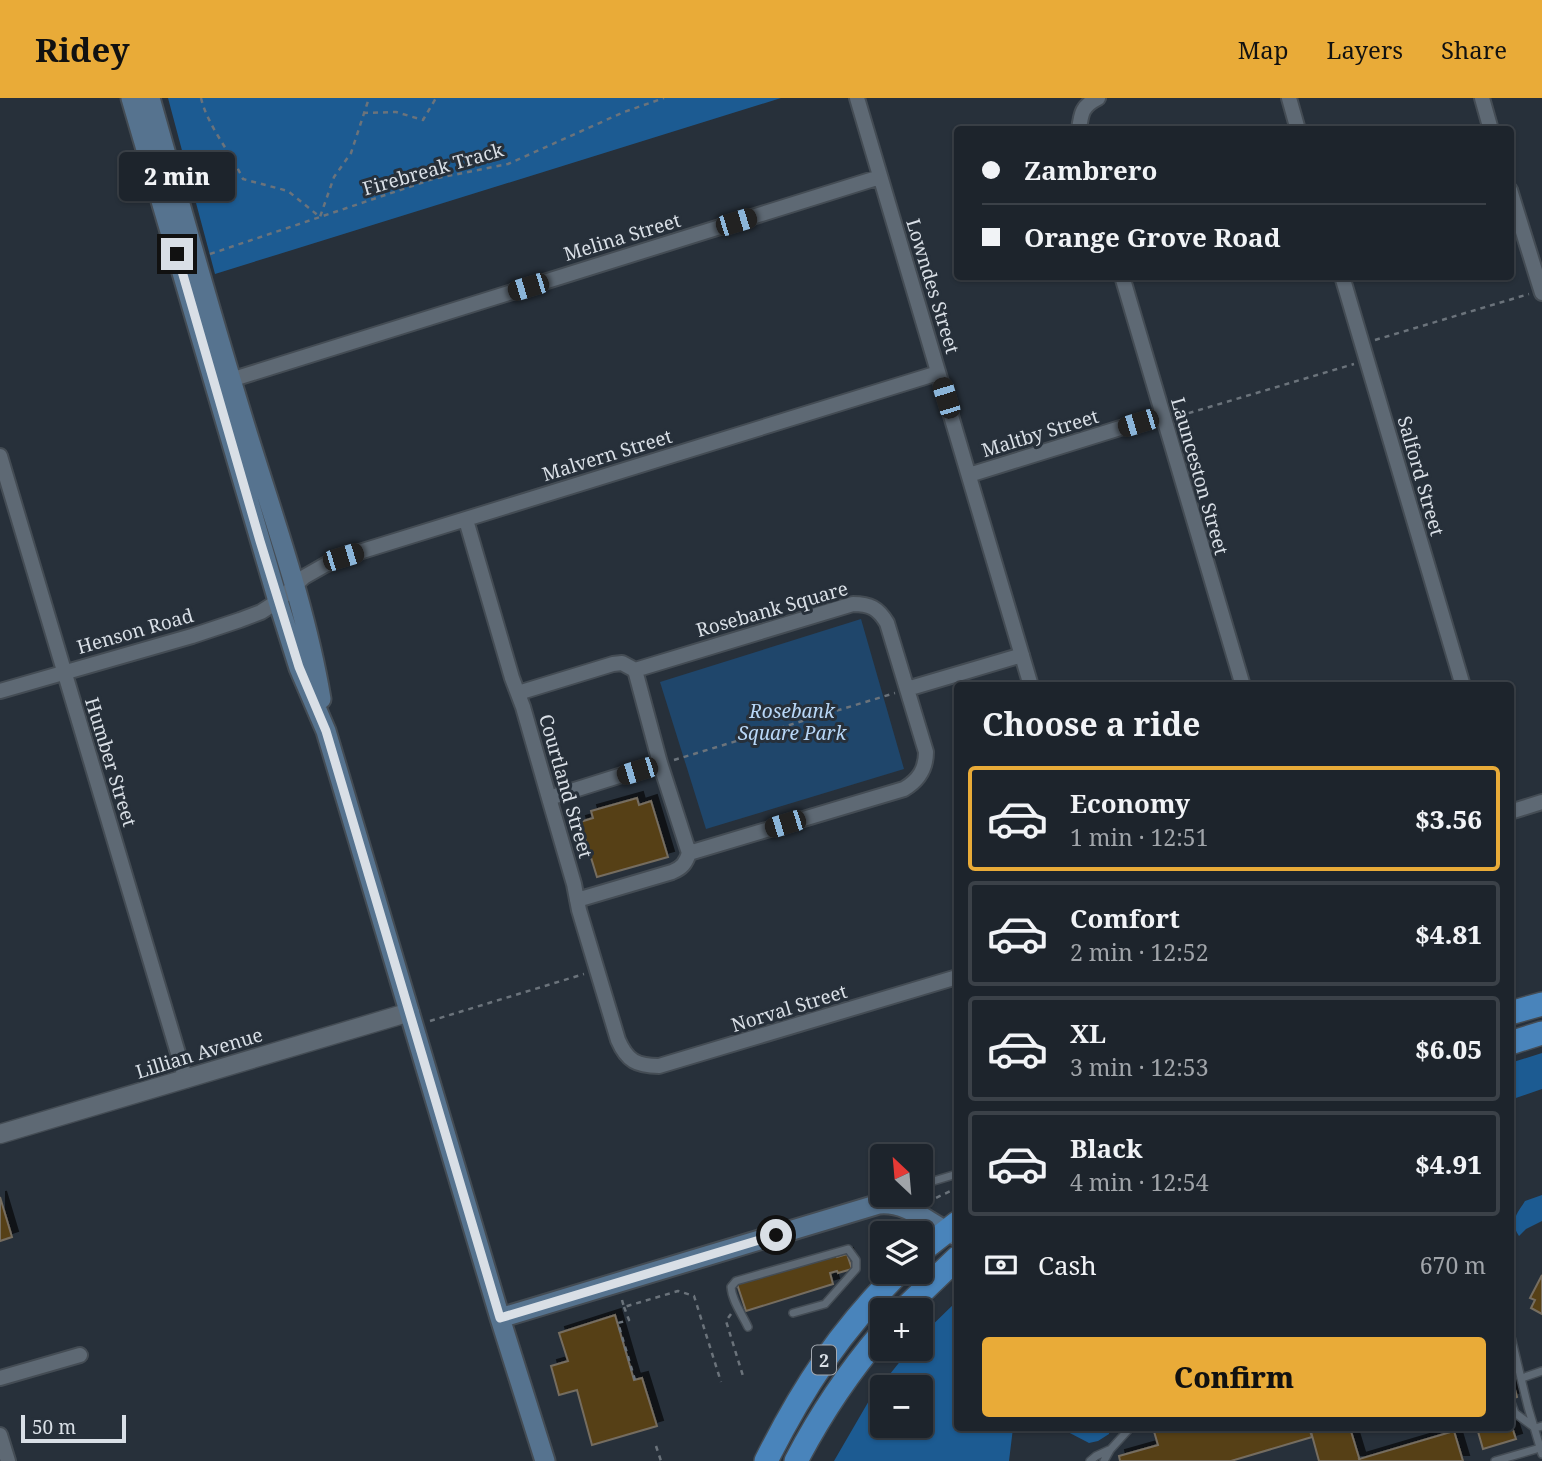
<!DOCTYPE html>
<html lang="en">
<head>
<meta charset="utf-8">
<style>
	:root { --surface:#1d242c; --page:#252c34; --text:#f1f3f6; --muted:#a0a4a9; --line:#3b4148; --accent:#e9ab38 }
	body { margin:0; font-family:"Noto Serif",serif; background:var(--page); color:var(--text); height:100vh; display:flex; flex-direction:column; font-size:26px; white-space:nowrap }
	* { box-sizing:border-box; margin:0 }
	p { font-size:23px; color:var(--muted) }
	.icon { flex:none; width:38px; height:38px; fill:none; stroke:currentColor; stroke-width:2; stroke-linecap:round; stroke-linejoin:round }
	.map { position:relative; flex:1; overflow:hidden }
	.panel { position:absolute; left:954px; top:584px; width:560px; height:749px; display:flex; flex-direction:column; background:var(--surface); border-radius:7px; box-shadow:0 2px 5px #0004,0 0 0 2px var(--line) }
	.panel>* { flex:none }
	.banner { position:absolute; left:954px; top:28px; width:560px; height:154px; border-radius:7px; box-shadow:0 2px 5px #0004,0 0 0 2px var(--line); display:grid; align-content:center; height:154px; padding:0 28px; background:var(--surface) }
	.needle { width:46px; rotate:334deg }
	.buttons { position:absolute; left:870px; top:1046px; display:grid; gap:14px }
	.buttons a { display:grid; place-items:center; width:63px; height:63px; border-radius:7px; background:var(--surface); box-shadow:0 2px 5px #0004,0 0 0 2px var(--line); font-size:35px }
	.scale { position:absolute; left:21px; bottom:18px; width:105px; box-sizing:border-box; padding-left:7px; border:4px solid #d9dfe6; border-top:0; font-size:19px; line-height:24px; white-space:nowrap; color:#d9dfe6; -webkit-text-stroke:5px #27303a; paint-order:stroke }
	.end { position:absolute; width:32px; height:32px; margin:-16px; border:9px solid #d9dfe6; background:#111; box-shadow:0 0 0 4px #111 }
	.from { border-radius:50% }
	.bubble { position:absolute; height:49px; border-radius:7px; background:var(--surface); box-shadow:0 2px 5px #0004,0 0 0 2px var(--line); font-size:23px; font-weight:800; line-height:49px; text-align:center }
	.car { position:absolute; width:21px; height:42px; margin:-21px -10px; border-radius:9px; box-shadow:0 0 5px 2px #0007; background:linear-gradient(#222 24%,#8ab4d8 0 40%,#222 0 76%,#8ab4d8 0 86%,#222 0) }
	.banner b { display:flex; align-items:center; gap:24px; height:66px; font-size:26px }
	.banner b+b { border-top:2px solid var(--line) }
	.banner i { width:18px; height:18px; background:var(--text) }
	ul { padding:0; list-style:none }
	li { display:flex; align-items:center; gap:21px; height:105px; margin:0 14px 10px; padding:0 14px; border:4px solid var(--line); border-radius:7px }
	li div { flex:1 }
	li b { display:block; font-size:26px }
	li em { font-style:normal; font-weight:800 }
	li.on { border-color:var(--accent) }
	li>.icon { width:63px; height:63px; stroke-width:1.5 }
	h2 { padding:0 28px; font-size:32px; line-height:84px }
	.pay { display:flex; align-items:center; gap:18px; height:77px; padding:0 28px; font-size:26px }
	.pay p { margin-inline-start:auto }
	.cta { display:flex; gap:14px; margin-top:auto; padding:14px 28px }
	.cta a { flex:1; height:80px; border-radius:7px; background:var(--accent); color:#111; font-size:28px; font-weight:800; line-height:80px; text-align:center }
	header { display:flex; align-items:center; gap:42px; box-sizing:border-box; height:98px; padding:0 35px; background:var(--accent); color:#111 }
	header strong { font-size:33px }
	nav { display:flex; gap:38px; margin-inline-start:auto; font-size:24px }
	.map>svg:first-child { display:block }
	.green { fill:#1f466b }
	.forest { fill:#1c5b92; fill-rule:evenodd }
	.building { fill:#573f16; stroke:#756d60; stroke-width:2; filter:url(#shadow) }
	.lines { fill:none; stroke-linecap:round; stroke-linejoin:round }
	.service-casing { stroke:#444c54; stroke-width:10 }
	.minor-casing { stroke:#444c54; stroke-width:18 }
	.tertiary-casing { stroke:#444c54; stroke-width:21 }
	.secondary-casing { stroke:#444c54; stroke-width:23 }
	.trunk-casing { stroke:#444c54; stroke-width:26 }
	.path { stroke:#6b737b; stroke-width:2.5; stroke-dasharray:5 5; stroke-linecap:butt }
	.service { stroke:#5e6974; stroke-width:7 }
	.minor { stroke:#5e6974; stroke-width:14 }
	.tertiary { stroke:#5e6974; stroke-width:18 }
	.secondary { stroke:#56738f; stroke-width:19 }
	.trunk { stroke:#4984bb; stroke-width:23 }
	.route { stroke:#d9dfe6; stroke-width:9 }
	.labels { text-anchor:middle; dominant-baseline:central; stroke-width:6; stroke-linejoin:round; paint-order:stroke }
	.shield { fill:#27303a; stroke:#a4aab2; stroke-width:2 }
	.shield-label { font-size:18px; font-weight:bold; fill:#d9dfe6 }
	.street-label { font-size:19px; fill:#d9dfe6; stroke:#27303a }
	.park-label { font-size:19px; font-style:italic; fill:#b8d7f7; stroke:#27303a }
</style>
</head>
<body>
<header>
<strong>Ridey</strong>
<nav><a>Map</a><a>Layers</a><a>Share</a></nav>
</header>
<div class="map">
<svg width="1542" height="1363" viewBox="0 0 1542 1363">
	<defs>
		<filter id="shadow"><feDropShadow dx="6" dy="-6" stdDeviation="0" flood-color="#0009"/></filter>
	</defs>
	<rect width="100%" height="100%" fill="#27303a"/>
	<path class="green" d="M861,521L904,671L706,731L660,584Z"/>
	<path class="forest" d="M168,0H781L215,176Z
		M1542,955V991L1510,1002V965Z
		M1542,1097V1123L1526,1131L1519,1138C1509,1123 1517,1116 1525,1103Z
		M957,1203V1330H1013L1009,1363H834L870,1301L910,1251H920L921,1238ZM882,1290H920V1328H882Z
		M1049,1330H1110L1109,1336L1098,1343L1089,1345L1066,1333Z"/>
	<path class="building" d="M637,700L639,707L651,703L668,759L597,779L580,724L593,720L591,713Z
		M0,1099L12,1139L0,1143Z
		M836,1156L837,1159L847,1156L852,1171L838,1175L837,1173L830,1175L833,1186L746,1213L737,1186Z
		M1542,1177V1216L1531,1210L1535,1202L1530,1200Z
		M615,1217L634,1282L642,1280L657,1328L592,1347L577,1292L559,1297L551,1268L568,1263L559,1235Z
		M1511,1277L1517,1299L1510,1302V1277Z
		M1510,1323L1516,1341L1483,1351L1477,1330H1510Z
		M1153,1330H1309L1312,1339L1231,1363H1120L1119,1358L1158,1347Z
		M1310,1330H1350L1360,1363H1319Z
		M1454,1333L1463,1363H1360L1359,1361Z"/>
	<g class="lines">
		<g class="service-casing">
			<path id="service" d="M920,1087L957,1076
				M748,1229C742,1216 732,1203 731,1189L736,1183L848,1151L856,1162V1171L825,1206L793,1215
				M1510,1235L1528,1309L1542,1356
				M1522,1280L1542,1273
				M1510,1302L1515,1315L1535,1330L1542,1328
				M1090,1363L1096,1358L1109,1352
				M1104,1363L1110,1352L1130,1330
				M1495,1363L1540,1350"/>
		</g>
		<g class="minor-casing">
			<path id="minor" d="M857,0L1031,588
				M1289,0L1298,32
				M1482,0L1491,32
				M1079,32C1081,15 1082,8 1098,0
				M1510,92L1542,195
				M1122,178L1243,588
				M1342,178L1463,588
				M224,284L880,79
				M0,358L186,982
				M969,377L1162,317
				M466,422L512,580L523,609L549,700L574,786L579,812L618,942C627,963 637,968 659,968L957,879
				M853,506C870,506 878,510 887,525L926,654C926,671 919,682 904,691L689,755L660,665L635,572Z
				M907,591L1022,557
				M0,593L192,538L240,522L261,514L278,503L304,479L325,467L343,459L938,275
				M518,595L613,566L622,565L635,572
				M549,700L660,665
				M1510,714L1542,704
				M577,802L672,774C682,770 686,765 689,755
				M0,1280L80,1257
				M0,1337L8,1363"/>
		</g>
		<g class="tertiary-casing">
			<path id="tertiary" d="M0,1036L410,914"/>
		</g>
		<g class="secondary-casing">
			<path id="secondary" d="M131,0L278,503L299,570L326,633L500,1220L545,1363
				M150,0C181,110 212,221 246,331C273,419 306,510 321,601
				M500,1220L879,1106C910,1103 930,1128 957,1138"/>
		</g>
		<g class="trunk-casing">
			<path id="trunk" d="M1510,915L1542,906
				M1510,945L1542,935
				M920,1154L957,1125
				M902,1213L957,1160
				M766,1363C803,1289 840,1233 899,1174
				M796,1363C821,1315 847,1276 882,1235"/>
		</g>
		<path class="path" d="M201,0C208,29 230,53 243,81L288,93L320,119L334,79L351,55L369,0
			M363,15L396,14L423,22L436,0
			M210,156L433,81L508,66L624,14L664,0
			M1375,242L1529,196
			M1179,318L1354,266
			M674,662L895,595
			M430,923L584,876
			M927,1104L957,1090
			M901,1126L905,1136
			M622,1202L624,1209L678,1193L694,1198L721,1284
			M624,1209L629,1222L618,1225L635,1282
			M731,1216L726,1223L743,1278
			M656,1348L661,1363"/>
		<use href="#service" class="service"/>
		<use href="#minor" class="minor"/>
		<use href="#tertiary" class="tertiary"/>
		<use href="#secondary" class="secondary"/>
		<use href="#trunk" class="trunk"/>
	</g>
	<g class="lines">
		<path class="route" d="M177,156L260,443L299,569L326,633L500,1220L776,1137"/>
	</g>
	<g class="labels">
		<rect class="shield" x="812" y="1247.5" width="24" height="29" rx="5"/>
		<g class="shield-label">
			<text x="824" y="1262">2</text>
		</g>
		<g class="street-label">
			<text transform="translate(433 71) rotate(-16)">Firebreak Track</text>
			<text transform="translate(622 139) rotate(-17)">Melina Street</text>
			<text transform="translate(933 188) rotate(73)">Lowndes Street</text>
			<text transform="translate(1040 335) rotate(-17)">Maltby Street</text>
			<text transform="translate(607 357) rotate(-17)">Malvern Street</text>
			<text transform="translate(1200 378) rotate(74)">Launceston Street</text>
			<text transform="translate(1421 378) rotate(74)">Salford Street</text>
			<text transform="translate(772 511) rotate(-16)">Rosebank Square</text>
			<text transform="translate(135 533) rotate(-16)">Henson Road</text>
			<text transform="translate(111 664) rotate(73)">Humber Street</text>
			<text transform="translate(566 688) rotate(74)">Courtland Street</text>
			<text transform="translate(789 910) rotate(-17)">Norval Street</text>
			<text transform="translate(199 955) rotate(-17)">Lillian Avenue</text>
		</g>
		<g class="park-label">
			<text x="792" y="613">Rosebank<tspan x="792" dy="22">Square Park</tspan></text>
		</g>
	</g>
</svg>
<div class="buttons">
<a><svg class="needle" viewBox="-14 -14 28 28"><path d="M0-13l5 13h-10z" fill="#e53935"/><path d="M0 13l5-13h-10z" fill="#a0a4a9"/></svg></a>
<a><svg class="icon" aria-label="layers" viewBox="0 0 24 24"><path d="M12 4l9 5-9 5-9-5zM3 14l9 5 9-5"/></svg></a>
<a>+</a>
<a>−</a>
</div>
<div class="scale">50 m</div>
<i class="end from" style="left:776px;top:1137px"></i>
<i class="end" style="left:177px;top:156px"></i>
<div class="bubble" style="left:119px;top:54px;width:116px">2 min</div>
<i class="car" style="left:736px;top:124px;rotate:73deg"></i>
<i class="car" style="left:528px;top:189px;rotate:253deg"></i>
<i class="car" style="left:946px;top:300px;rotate:343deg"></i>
<i class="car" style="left:1138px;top:325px;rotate:253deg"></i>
<i class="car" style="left:343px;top:459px;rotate:73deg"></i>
<i class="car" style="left:637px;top:673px;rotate:253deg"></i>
<i class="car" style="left:785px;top:726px;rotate:253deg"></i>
<div class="banner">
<b><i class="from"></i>Zambrero</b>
<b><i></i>Orange Grove Road</b>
</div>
<section class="panel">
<h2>Choose a ride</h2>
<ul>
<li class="on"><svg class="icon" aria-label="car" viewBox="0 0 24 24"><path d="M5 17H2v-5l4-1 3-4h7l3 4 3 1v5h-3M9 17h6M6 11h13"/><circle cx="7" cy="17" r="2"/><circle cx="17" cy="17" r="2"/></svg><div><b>Economy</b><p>1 min · 12:51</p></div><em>$3.56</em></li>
<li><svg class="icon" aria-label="car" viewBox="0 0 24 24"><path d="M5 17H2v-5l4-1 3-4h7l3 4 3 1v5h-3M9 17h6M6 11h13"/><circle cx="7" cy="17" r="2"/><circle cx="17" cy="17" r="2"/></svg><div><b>Comfort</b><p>2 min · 12:52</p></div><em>$4.81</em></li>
<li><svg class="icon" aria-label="car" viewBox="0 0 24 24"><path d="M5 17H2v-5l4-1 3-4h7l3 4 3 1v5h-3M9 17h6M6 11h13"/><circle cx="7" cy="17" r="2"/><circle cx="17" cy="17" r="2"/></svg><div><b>XL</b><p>3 min · 12:53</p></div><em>$6.05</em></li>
<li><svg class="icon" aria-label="car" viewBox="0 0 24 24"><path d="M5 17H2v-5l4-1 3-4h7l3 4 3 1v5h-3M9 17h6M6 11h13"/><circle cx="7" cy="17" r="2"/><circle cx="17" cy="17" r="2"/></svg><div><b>Black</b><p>4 min · 12:54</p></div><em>$4.91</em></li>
</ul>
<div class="pay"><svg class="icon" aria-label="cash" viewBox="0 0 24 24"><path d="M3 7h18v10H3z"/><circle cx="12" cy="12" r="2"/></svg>Cash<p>670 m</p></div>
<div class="cta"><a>Confirm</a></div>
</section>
</div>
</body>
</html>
